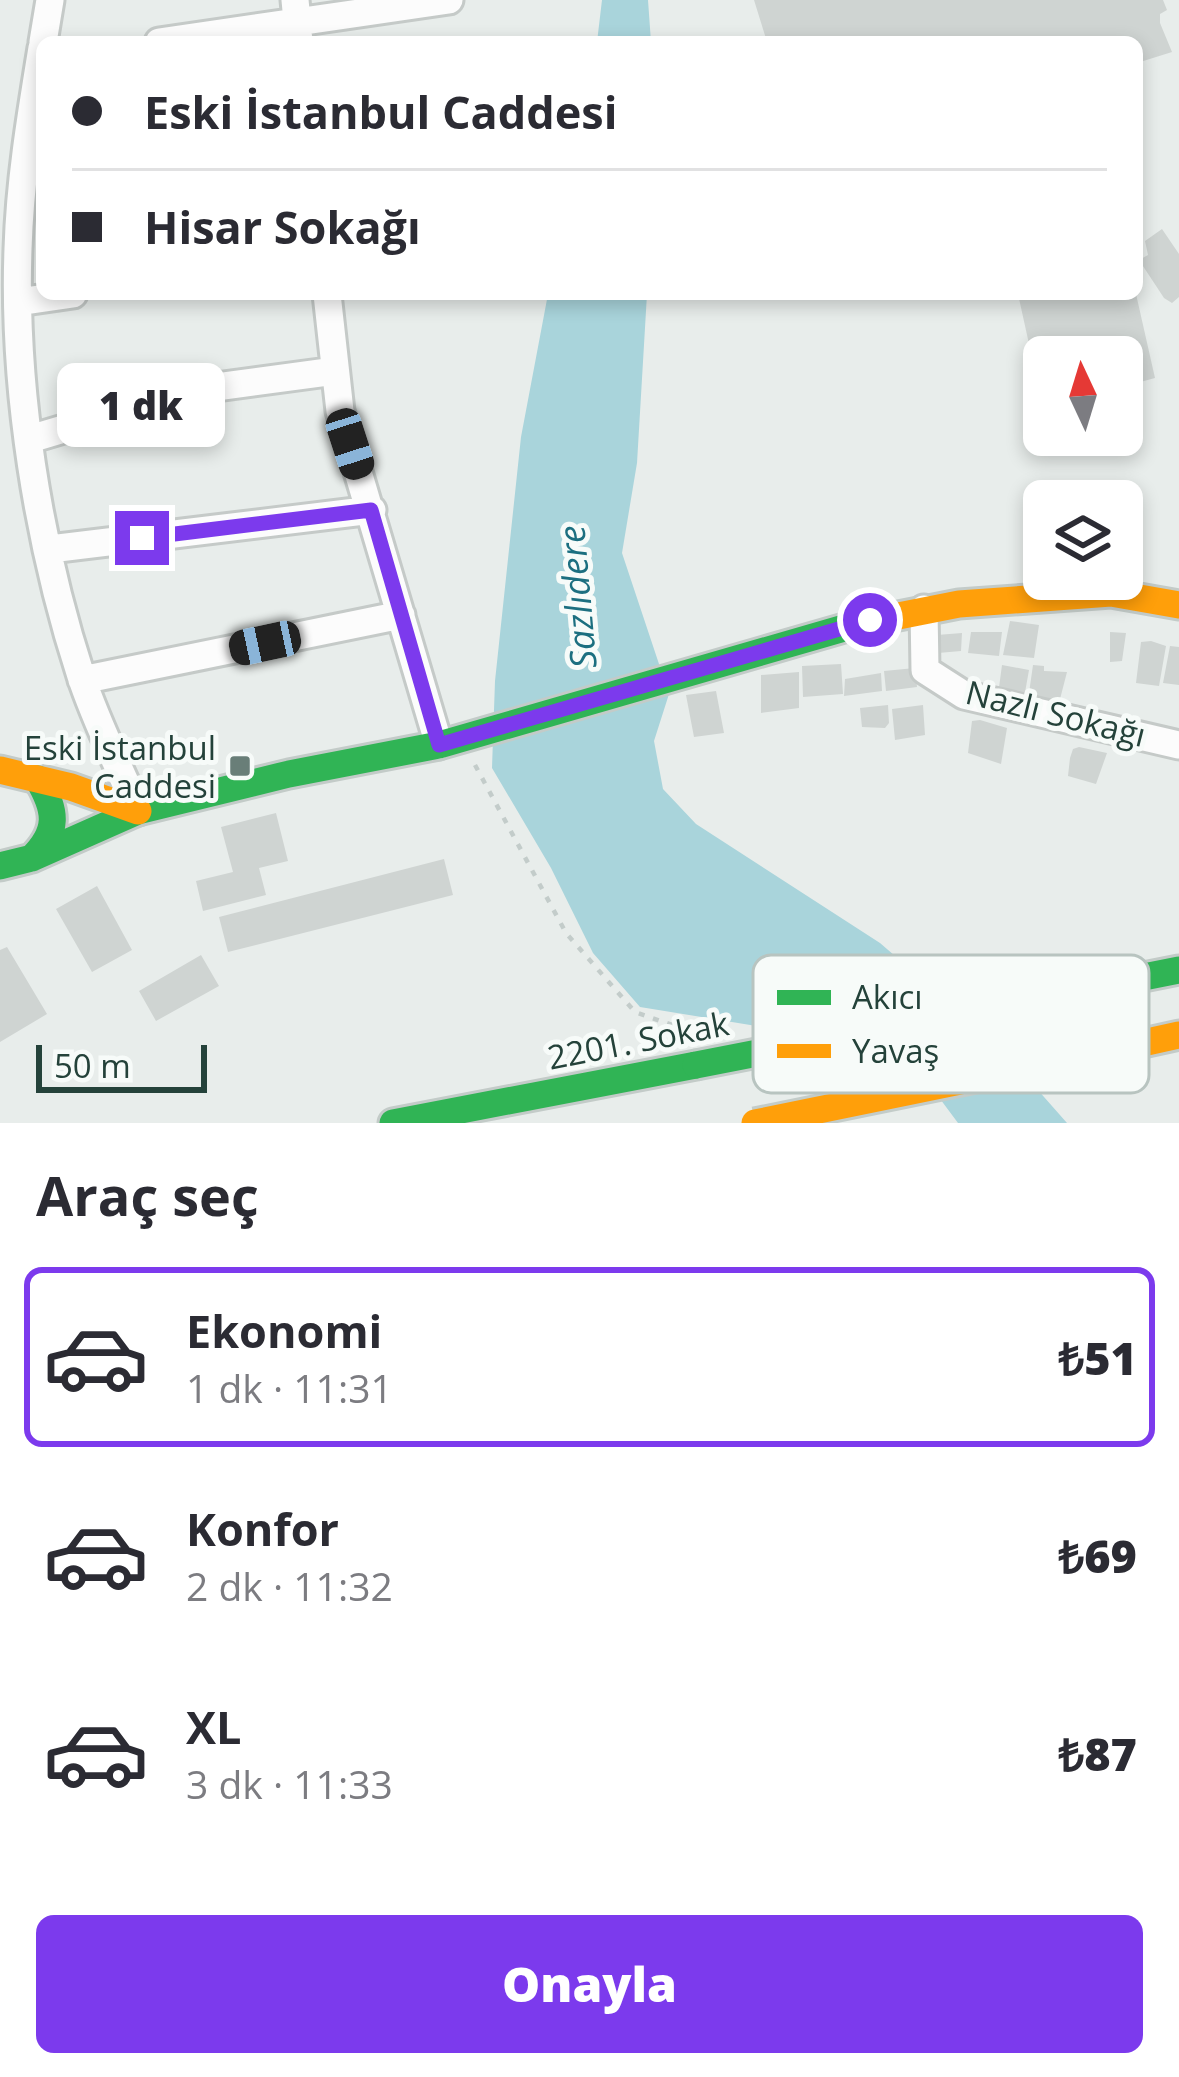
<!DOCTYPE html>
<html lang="tr">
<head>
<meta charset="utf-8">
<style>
	:root { --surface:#fff; --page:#f2f2f3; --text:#2b2b33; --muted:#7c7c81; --line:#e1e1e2; --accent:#7c3aed }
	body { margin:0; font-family:"Open Sans",sans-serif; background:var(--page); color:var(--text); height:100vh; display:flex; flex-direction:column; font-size:45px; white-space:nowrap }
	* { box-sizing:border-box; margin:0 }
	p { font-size:39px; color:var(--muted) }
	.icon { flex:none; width:66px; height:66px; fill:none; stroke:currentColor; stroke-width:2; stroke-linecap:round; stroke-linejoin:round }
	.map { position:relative; height:1123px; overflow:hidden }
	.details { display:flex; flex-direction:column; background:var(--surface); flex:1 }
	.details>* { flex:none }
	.hud { position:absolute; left:36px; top:36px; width:1107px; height:264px; border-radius:18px; box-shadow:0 6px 18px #0003; display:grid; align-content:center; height:264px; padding:0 36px; background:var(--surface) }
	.needle { width:78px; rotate:356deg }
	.tools { position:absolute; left:1023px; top:336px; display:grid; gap:24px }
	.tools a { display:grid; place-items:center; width:120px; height:120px; border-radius:18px; background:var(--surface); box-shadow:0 6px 18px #0003; font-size:60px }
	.scale { position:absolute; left:36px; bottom:30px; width:171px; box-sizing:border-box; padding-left:12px; border:6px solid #24423a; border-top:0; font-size:33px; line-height:42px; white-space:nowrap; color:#24423a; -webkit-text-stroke:9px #f7fbf9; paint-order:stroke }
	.end { position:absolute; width:54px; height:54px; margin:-27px; border:15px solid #7c3aed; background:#fff; box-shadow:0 0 0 6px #fff }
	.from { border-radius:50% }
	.bubble { position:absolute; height:84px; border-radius:18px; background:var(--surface); box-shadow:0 6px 18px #0003; font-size:39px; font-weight:800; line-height:84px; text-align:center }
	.car { position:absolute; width:36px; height:72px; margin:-36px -18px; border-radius:15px; box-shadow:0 0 9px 3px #0007; background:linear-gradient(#222 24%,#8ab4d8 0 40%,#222 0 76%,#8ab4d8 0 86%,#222 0) }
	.hud b { display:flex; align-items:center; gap:42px; height:114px; font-size:45px }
	.hud b+b { border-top:3px solid var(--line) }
	.hud i { width:30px; height:30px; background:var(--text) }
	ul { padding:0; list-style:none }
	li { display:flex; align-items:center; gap:36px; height:180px; margin:0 24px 18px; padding:0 12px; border:6px solid transparent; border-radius:18px }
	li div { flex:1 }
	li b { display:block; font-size:45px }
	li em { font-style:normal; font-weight:800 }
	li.current { border-color:var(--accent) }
	li>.icon { width:108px; height:108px; stroke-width:1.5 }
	h2 { padding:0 36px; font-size:54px; line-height:144px }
	.button { display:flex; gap:24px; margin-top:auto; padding:24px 36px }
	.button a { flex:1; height:138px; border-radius:18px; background:var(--accent); color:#fff; font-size:48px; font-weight:800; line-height:138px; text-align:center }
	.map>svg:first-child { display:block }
	.water { fill:#a9d4db }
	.building { fill:#cfd4d2 }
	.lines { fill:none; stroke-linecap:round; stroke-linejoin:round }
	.street-casing { stroke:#c5cac8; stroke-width:33 }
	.fast-casing { stroke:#c3cbc8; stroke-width:33 }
	.slow-casing { stroke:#c3cbc8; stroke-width:33 }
	.path { stroke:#c3ccca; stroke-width:4.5; stroke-dasharray:6 9; stroke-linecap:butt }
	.street { stroke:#fcfcfc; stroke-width:27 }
	.fast { stroke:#30b455; stroke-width:27 }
	.slow { stroke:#ff9f0a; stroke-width:27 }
	.fast-bridge-casing { stroke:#c3ccc9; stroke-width:33; stroke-linecap:butt }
	.slow-bridge-casing { stroke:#c3ccc9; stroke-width:33; stroke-linecap:butt }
	.fast-bridge { stroke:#30b455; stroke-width:27 }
	.slow-bridge { stroke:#ff9f0a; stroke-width:27 }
	.route { stroke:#7c3aed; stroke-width:15 }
	.poi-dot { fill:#697e78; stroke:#f7fbf9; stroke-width:4.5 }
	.labels { text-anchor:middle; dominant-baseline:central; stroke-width:10; stroke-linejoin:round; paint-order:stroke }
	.street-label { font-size:33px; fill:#24423a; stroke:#f7fbf9 }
	.poi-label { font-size:33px; fill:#24423a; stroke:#f7fbf9; text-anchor:end }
	.water-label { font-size:36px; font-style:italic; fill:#1c6f80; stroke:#f7fbf9 }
	.key { fill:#f7fbf9; stroke:#b8c4c0; stroke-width:3 }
	.key-label { font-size:33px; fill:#24423a }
</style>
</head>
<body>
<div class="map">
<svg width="1179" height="1123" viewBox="0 0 1179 1123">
	<rect width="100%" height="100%" fill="#e8edeb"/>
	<path class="water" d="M602,0H648L651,42H597Z
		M548,294H647L637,463L622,553L669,694L654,741L663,789L696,824L880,943L998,1045L1067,1123H958L929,1084L769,1028L640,1007L593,953L551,868L492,768L495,681L521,437Z"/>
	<path class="building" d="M754,0H1163L1167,10L1160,14V23L1172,52L1137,63V42H767Z
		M1162,229L1179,254V297L1172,303L1164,298L1139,260L1148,255L1145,241Z
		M1018,294H1136L1155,378L1122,387V357H1044L1042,403Z
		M1010,621L1039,625L1034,658L1003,655Z
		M971,632H1002L999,656L968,653Z
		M1110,632L1126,633L1122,661L1110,662Z
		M962,633L961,651L938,653L937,635Z
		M1151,641L1166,646L1159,686L1136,683L1141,642Z
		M1170,646L1179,647V685L1163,683Z
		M841,664L843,694L803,697L802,666Z
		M1002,665L1029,670L1024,698L998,695Z
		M1033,665L1044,666V671L1067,672L1059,703L1028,700Z
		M915,668L917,687L886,691L884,671Z
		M799,672V708L761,713V675Z
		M881,673L882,691L844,696L845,679Z
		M716,691L724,733L694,737L686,695Z
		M888,705L889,723L885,728L862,727L860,708Z
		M923,705L925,735L895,740L892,709Z
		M980,720L1007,728L1001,764L968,753L972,721Z
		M1079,747L1107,753L1096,784L1068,776L1070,758L1073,749Z
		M276,813L288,861L259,868L266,895L203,911L196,881L233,872L221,827Z
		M444,859L453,895L228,952L219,917Z
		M97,886L132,950L92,972L56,909Z
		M7,947L47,1014L0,1042V950Z
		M201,955L219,986L156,1021L139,991Z"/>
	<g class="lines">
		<g class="street-casing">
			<path id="street" d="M295,0L299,42
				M43,42L50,0
				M159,42L449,0
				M42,48C31,115 20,181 18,249C13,387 38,544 81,676C96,722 119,767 138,811
				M327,294L340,411L439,745
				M18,302L73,294
				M30,439L194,390L335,371
				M50,549L372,510
				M924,609L925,670L964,695L1179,745
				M82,680L401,615"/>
		</g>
		<g class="fast-casing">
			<path id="fast" d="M32,858C59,831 57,811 38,779
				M0,866L32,858L138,811L289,774L439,745L858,624
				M1038,998L1179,970
				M393,1123L696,1065"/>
		</g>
		<g class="slow-casing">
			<path id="slow" d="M858,624L959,604L1111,593L1179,605
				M0,770L71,787L138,811
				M1093,1054L1179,1035"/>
		</g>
		<path class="path" d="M475,765L566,933L635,1012L695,1033"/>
		<use href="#street" class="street"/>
		<use href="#fast" class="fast"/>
		<use href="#slow" class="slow"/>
		<g class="fast-bridge-casing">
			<path id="fast-bridge" d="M696,1065L1038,998"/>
		</g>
		<g class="slow-bridge-casing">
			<path id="slow-bridge" d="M755,1123L1093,1054"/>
		</g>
		<use href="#fast-bridge" class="fast-bridge"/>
		<use href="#slow-bridge" class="slow-bridge"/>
	</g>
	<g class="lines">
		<path class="route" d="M142,538L371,510L439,745L870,620"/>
	</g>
	<rect class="poi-dot" x="228" y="754" width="24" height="24" rx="6"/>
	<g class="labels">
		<g class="street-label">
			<text transform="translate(1056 713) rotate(14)">Nazlı Sokağı</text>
			<text transform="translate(638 1040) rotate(-11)">2201. Sokak</text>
		</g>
		<g class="poi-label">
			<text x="216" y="747">Eski İstanbul<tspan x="216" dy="38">Caddesi</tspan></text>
		</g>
		<g class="water-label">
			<text transform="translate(577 597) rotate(-95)">Sazlıdere</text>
		</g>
	</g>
	<rect x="753" y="955" width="396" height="138" rx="18" class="key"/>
	<rect x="777" y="990" width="54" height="15" fill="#30b455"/>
	<rect x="777" y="1044" width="54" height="14" fill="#ff9f0a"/>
	<g class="key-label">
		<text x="852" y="1009">Akıcı</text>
		<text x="852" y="1063">Yavaş</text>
	</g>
</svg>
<div class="tools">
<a><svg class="needle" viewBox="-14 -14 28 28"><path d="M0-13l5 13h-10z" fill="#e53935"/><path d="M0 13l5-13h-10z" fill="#7c7c81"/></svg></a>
<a><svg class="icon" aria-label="layers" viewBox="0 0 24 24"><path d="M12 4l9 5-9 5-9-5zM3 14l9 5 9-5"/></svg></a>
</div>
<div class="scale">50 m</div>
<i class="end from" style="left:870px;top:620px"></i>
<i class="end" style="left:142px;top:538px"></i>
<div class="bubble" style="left:57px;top:363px;width:168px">1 dk</div>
<i class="car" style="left:350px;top:444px;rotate:162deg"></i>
<i class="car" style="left:265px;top:643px;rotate:258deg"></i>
<div class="hud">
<b><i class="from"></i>Eski İstanbul Caddesi</b>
<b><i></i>Hisar Sokağı</b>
</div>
</div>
<section class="details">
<h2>Araç seç</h2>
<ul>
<li class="current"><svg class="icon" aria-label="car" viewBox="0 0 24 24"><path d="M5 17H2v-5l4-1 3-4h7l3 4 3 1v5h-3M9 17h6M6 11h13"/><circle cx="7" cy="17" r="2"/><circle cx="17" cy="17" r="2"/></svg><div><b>Ekonomi</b><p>1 dk · 11:31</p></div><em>₺51</em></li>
<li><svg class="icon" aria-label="car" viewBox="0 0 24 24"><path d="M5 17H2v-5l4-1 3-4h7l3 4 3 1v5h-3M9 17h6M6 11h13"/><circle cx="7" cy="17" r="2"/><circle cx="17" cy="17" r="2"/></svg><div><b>Konfor</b><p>2 dk · 11:32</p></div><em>₺69</em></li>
<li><svg class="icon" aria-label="car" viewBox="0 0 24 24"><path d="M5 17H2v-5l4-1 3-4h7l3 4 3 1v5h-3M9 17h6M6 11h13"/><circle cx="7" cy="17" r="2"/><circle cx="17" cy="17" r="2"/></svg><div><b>XL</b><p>3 dk · 11:33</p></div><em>₺87</em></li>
</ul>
<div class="button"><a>Onayla</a></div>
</section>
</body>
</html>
